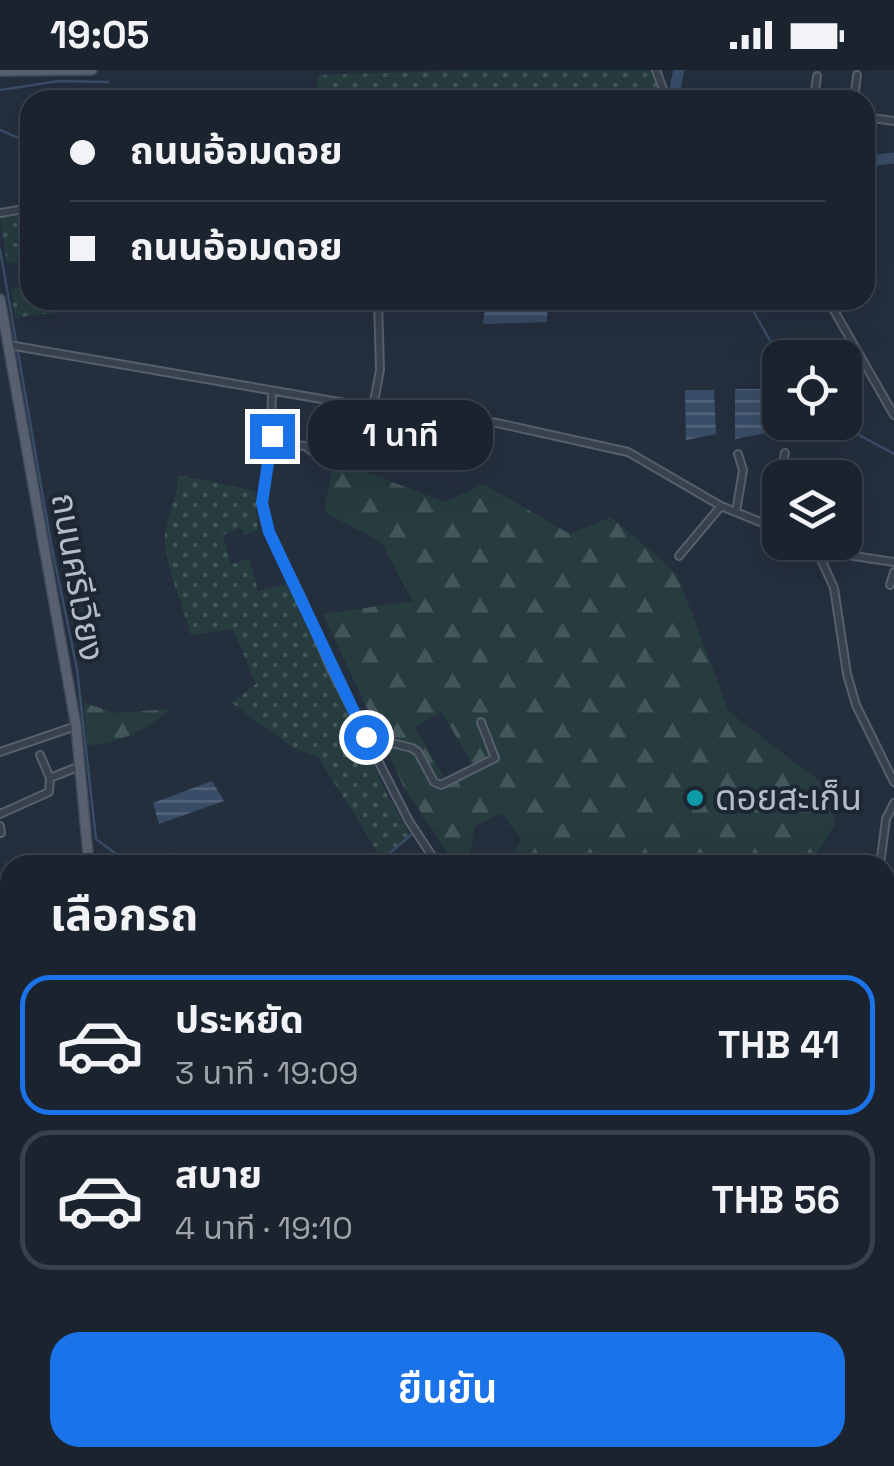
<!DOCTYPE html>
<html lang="th">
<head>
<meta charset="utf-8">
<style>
	:root { --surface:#1b232e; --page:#282f3a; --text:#f1f3f6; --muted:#a0a4aa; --line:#39404a; --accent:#1a73e8 }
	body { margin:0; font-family:"Space Grotesk","Noto Sans Thai",sans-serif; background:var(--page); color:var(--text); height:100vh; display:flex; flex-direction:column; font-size:38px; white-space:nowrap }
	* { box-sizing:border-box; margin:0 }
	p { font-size:32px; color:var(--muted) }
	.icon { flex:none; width:55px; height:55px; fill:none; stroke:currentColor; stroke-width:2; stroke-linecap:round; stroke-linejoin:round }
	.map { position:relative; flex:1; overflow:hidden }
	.sheet { position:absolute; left:0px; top:785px; width:895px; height:612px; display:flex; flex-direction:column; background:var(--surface); border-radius:30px 30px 0 0; box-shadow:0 10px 40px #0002,0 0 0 2px var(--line) }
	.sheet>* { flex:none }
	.guide { position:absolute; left:20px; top:20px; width:855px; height:220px; border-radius:30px; box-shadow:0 10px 40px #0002,0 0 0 2px var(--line); display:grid; align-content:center; height:220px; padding:0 50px; background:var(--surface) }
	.buttons { position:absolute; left:762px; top:270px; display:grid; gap:20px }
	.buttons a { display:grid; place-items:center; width:100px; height:100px; border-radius:20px; background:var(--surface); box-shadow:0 10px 40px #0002,0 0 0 2px var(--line); font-size:50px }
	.end { position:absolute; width:45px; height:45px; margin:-22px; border:12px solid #1a73e8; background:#fff; box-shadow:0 0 0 5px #fff }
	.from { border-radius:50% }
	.bubble { position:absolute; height:70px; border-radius:30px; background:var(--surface); box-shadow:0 10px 40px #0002,0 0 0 2px var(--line); font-size:32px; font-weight:600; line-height:70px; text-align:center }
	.guide b { display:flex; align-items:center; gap:35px; height:95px; font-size:38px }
	.guide b+b { border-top:2px solid var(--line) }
	.guide i { width:25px; height:25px; background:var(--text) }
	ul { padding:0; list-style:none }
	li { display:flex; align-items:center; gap:30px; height:140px; margin:0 20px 15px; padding:0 30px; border:5px solid var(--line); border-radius:30px }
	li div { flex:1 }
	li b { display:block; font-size:38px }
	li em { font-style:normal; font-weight:600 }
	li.selected { border-color:var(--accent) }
	li>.icon { width:90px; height:90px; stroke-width:1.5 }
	h2 { padding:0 50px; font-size:45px; line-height:120px }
	.button { display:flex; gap:20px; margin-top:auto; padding:20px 50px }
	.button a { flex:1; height:115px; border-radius:30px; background:var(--accent); color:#fff; font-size:40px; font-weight:600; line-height:115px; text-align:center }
	.status { display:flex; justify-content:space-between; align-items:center; height:70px; padding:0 50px; background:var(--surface); direction:ltr }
	.status svg { height:28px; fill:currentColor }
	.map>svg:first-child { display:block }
	.grass { fill:url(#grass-dots) }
	.forest { fill:url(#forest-firs); fill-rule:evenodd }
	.water { fill:url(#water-rules) }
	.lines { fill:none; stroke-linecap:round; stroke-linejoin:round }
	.stream { stroke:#394c67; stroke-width:2.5 }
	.river { stroke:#394c67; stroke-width:11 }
	.minor-casing { stroke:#565f6c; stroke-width:10 }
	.major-casing { stroke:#414a57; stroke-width:12 }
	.minor { stroke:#38414e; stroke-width:6 }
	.major { stroke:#56606e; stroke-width:9 }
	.route { stroke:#1a73e8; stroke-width:12 }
	.culture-dot { fill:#0f9aa8; stroke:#1d2633; stroke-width:4 }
	.labels { text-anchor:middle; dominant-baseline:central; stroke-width:8; stroke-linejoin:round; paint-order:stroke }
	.street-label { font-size:35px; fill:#b4bcc9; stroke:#1d2633 }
	.poi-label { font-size:35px; fill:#b4bcc9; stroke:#1d2633; text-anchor:start }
</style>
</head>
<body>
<div class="status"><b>19:05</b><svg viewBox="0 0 49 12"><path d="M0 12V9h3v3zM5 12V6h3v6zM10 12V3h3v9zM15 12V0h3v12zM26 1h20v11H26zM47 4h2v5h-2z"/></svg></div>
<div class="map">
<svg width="894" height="1396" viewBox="0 0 894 1396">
	<defs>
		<pattern id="grass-dots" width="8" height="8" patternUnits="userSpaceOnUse" patternTransform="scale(2.5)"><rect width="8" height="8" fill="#263c3f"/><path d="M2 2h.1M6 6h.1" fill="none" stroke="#435659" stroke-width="1.8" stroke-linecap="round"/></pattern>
		<pattern id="forest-firs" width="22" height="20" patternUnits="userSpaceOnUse" patternTransform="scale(2.5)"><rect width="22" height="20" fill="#263c3f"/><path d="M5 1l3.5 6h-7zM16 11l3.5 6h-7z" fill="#435659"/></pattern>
		<pattern id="water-rules" width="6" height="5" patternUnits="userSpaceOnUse" patternTransform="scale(2.5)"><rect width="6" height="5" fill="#394c67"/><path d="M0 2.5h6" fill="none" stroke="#53647b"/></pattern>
	</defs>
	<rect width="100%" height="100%" fill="#242f3e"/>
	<path class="grass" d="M482,0H656L662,30H317L318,5Z
		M30,141V189L7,194L0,147Z
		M30,216V230H61L59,242L15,248L11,219Z
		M178,405L255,421L258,460L245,464L240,458L223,465L231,494L249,489L258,521L288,514L385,720L410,765L384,792L318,687L292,677L232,633L256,614L233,559L191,565C184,541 163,487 165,466C167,443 178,429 178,405Z
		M10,957V1184L0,1181V960Z
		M0,1266L10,1273V1388H16L0,1396Z
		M43,1388H133L129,1396H61L56,1390Z"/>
	<path class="forest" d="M334,390L445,432L483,414L570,464L611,447L677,504L729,642L826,716L835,755L817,783L771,795H499L507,794L521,770L502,743L475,756L468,795H456L404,717L323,544L413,531L381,472L324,442ZM442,642L472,694L445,710L415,657Z
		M84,633L116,643L171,639C148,659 118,674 87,675Z"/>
	<path class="water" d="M486,230H548L547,252L483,254Z
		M735,319H764L766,363L735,369Z
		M685,320H714L716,364L686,370Z
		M212,711L224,731L159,754L153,733Z"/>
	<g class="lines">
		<path class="stream" d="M0,20L59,11L108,12
			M0,60L30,73
			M0,179L51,473L77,599L96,769L123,789L141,795
			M747,230L780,288
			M835,352L894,384
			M142,795L171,784L174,795
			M390,795L386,786L411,765
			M0,1155L10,1157
			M885,1260L894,1276
			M0,1342L4,1343L10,1360
			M271,1388L296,1396
			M613,1388L616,1396"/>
		<path class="river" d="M679,0L674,23L682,30
			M712,30H733
			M865,91L894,88
			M10,1396L18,1390L49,1391L54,1396"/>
		<g class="minor-casing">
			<path id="minor" d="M656,0L667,30
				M814,30L817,6
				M854,30L857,5
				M865,47L894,51
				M0,143L30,138
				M828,230L894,345
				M9,275L368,337L497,353L628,382L721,436L780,460
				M272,321L271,366L262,433L269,462L303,531L330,597L409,751L438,795
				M373,337L380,300L378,230
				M270,373L305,376L320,387
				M781,401L785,383
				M781,402L830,406
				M736,442L743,400L738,384
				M771,456L780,408
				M807,472L854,486L894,492
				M815,476L834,518L847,604L856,635L894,712
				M679,486L721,436
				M890,515L894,502
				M367,667L412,678L418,682L434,712L441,715L495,688L481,652
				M0,682L76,656
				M50,708L80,696
				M0,744L49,722L50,708L40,685
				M0,756L1,763
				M880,795L886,749L894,733
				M885,814L894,815
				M885,847L894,846
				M885,942L894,957
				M0,1189L10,1191
				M0,1261L10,1268
				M164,1388L181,1396
				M624,1388L628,1396
				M212,1396L216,1388
				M236,1396L241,1388"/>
		</g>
		<g class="major-casing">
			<path id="major" d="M0,1L92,0
				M0,229L76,656L89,795
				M0,1233L10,1221"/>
		</g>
		<use href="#minor" class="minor"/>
		<use href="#major" class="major"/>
	</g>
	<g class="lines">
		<path class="route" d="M272,366L262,433L269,462L366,667"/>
	</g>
	<circle class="culture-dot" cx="695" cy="728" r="10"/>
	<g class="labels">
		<g class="street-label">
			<text transform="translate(78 507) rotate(80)">ถนนศรีเวียง</text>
		</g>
		<g class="poi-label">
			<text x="715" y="728">ดอยสะเก็น</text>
		</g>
	</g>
</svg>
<div class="buttons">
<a><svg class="icon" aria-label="locate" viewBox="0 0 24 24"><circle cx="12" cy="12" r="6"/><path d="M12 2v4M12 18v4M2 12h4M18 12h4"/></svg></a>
<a><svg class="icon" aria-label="layers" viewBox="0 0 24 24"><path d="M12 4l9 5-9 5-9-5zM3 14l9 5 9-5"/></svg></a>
</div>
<i class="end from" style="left:366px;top:667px"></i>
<i class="end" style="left:272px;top:366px"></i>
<div class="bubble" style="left:308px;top:330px;width:185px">1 นาที</div>
<div class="guide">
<b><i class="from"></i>ถนนอ้อมดอย</b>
<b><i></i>ถนนอ้อมดอย</b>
</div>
<section class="sheet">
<h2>เลือกรถ</h2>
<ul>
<li class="selected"><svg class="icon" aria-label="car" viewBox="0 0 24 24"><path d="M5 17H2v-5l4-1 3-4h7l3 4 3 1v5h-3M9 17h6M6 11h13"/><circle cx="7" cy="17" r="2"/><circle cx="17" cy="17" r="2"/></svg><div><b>ประหยัด</b><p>3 นาที · 19:09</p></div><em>THB 41</em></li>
<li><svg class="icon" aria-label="car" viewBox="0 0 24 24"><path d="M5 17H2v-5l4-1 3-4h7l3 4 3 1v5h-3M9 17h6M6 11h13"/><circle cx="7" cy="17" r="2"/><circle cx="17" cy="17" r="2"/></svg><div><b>สบาย</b><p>4 นาที · 19:10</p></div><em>THB 56</em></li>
</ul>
<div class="button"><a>ยืนยัน</a></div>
</section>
</div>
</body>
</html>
